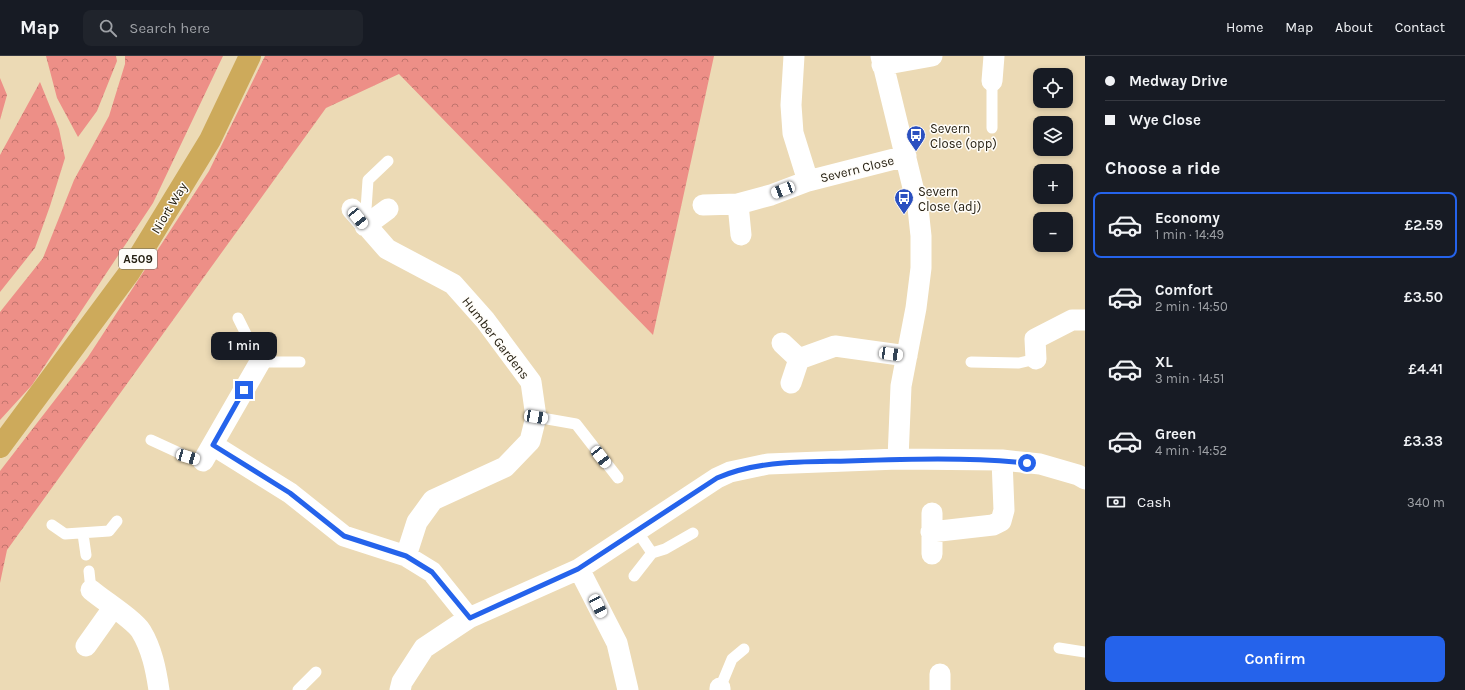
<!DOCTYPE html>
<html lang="en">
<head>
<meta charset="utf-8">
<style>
	:root { --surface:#171b24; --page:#20242c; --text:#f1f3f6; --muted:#9ea1a6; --line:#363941; --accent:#2563eb }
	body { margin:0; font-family:Karla,sans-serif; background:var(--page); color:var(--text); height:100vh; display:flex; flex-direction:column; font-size:15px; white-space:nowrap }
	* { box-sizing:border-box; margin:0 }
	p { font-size:13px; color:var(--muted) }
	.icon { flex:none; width:22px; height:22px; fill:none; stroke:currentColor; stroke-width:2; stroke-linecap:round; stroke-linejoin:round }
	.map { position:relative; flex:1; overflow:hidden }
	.sheet { display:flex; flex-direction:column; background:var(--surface); width:380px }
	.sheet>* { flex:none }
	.banner { display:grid; align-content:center; height:88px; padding:0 20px; background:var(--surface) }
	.tools { position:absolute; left:1033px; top:12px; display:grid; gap:8px }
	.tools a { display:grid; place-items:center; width:40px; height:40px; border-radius:8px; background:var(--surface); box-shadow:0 2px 6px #0003; font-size:20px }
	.end { position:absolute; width:18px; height:18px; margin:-9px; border:5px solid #2563eb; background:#fff; box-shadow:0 0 0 2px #fff }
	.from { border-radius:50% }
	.bubble { position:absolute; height:28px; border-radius:8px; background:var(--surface); box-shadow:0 2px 6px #0003; font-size:13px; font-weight:600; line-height:28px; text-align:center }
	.car { position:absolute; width:12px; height:24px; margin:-12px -6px; border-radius:5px; box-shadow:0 0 3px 1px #0007; background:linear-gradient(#fff 24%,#345 0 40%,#fff 0 76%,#345 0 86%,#fff 0) }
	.banner b { display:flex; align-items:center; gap:14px; height:38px; font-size:15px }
	.banner b+b { border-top:1px solid var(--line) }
	.banner i { width:10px; height:10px; background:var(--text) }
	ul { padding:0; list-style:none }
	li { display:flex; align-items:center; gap:12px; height:66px; margin:0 8px 6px; padding:0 12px; border:2px solid transparent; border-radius:8px }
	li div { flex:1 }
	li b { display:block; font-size:15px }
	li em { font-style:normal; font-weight:600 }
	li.selected { border-color:var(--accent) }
	li>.icon { width:36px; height:36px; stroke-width:1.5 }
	h2 { padding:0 20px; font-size:18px; line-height:48px }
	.pay { display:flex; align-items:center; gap:10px; height:44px; padding:0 20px; font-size:15px }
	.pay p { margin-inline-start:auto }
	.primary-button { display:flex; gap:8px; margin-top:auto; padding:8px 20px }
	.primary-button a { flex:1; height:46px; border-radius:8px; background:var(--accent); color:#fff; font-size:16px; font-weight:600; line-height:46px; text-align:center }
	header { display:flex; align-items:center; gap:24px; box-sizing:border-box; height:56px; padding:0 20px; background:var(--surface); border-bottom:1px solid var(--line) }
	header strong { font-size:19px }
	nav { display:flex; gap:22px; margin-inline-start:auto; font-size:14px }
	.search { width:280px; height:36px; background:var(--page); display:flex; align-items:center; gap:10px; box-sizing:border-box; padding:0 14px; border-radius:8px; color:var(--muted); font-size:15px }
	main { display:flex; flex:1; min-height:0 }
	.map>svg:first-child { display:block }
	.forest { fill:url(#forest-crowns) }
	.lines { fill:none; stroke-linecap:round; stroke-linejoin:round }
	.lane { stroke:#fff; stroke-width:11 }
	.street { stroke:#fff; stroke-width:21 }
	.highway { stroke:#cdaa5b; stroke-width:22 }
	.route { stroke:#2563eb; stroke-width:5 }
	.labels { text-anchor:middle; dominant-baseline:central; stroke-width:3; stroke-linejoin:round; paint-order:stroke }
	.shield { fill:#fffdf9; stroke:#686459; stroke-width:1 }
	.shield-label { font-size:12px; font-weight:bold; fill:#282214 }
	.poi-label { font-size:13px; fill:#282214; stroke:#fffdf9; text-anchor:start }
	.street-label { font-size:13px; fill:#282214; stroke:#fffdf9 }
</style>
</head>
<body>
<header>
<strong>Map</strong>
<div class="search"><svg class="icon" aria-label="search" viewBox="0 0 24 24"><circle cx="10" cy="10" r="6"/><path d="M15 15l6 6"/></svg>Search here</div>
<nav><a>Home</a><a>Map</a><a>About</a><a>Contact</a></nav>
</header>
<main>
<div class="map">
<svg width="1085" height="634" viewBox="0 0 1085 634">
	<defs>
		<pattern id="forest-crowns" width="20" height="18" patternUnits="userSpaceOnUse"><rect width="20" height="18" fill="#ed8f87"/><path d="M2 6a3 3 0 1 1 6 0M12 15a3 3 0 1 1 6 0" fill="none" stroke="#c0746d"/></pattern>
	</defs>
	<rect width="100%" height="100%" fill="#ecdab5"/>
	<path class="forest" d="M46,0H116L117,5L97,55L78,81L57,42Z
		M125,0H223L153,147L32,329L0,364V256L43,202L74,124L109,60L125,8Z
		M265,0H714L653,279L399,18L326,52L7,494L0,527V415L88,301L209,115Z
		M0,22L7,39L0,64Z
		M40,26L59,73L65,102L50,150L35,192L0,236V99Z"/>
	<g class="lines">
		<path class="lane" d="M992,25V72
			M365,168L368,124L388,105
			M238,262L260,306H300
			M971,306L1019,307L1036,303
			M536,361L576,368L618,422
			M151,384L188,401L203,405
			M52,469L65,478L109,475L117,465
			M637,475L652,497
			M83,478L86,499
			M89,515L91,534
			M634,520L652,497L665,493L693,477
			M1059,592L1085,596
			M720,632L732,603L744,593
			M298,634L316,616"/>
		<path class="street" d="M794,0L791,49L793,77L808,125
			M881,0L918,152L921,180V212L916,252L901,330L898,403
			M882,9L932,0
			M992,25L994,0
			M738,148L741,179
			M703,149L738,148L771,139L808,125L906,100
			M352,153L387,193L453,228L485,264L531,326L536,361L530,385L505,411L433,444L417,466L406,500
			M365,170L388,153
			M782,287L799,303
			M1036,303L1035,283L1072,264H1085
			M791,327L799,303L835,290L907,300
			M213,389L290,437L344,480L406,500L432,516L469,562
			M203,405L260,306
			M932,457V498
			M931,476L993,469L1001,465L1004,454L1002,404
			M579,513L617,587L628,634
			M91,534C104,545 133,563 141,575C152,593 156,614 159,634
			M86,590L113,552
			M400,634L402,626L424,592L469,562L579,513L717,422L730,416L768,408L898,403L1002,404L1040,408L1078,419L1085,423
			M720,634V632
			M940,634V618"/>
		<path class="highway" d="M0,391L129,217L210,84L250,0"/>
	</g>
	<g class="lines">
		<path class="route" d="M244,334L213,389L290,437L344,480L406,500L432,516L470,562L578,513L717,422C758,404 804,406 848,405C908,403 968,401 1027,407"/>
	</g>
	<defs>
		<g id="bus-pin" transform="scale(1)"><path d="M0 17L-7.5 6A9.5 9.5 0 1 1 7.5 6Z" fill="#2b50c0" stroke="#fffdf9"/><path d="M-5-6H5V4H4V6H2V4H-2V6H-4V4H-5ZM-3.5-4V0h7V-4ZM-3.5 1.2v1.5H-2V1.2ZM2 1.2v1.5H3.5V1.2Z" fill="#fff"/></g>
	</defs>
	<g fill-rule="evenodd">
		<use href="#bus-pin" x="916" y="79"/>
		<use href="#bus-pin" x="904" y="142"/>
	</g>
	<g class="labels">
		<rect class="shield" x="119" y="193" width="38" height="20" rx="3"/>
		<g class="shield-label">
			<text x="138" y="203">A509</text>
		</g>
		<g class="poi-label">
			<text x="930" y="72">Severn<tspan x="930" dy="15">Close (opp)</tspan></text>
			<text x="918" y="135">Severn<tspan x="918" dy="15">Close (adj)</tspan></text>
		</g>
		<g class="street-label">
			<text transform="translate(857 113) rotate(-14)">Severn Close</text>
			<text transform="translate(169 152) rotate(-59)">Niort Way</text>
			<text transform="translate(496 282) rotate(52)">Humber Gardens</text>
		</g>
	</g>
</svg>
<div class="tools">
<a><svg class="icon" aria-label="locate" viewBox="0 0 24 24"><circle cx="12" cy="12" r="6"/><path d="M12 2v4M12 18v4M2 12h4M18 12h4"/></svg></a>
<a><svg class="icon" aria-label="layers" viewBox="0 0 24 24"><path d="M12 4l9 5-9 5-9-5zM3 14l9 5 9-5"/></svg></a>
<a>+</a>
<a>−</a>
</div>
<i class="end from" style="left:1027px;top:407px"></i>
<i class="end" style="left:244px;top:334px"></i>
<div class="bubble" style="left:211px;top:276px;width:66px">1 min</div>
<i class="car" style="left:783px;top:134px;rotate:249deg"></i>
<i class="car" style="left:358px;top:162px;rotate:141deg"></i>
<i class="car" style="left:891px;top:298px;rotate:98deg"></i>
<i class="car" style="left:536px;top:361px;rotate:100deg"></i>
<i class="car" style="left:188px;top:401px;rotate:106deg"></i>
<i class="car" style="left:601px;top:401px;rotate:142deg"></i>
<i class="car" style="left:598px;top:550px;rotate:153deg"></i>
</div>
<section class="sheet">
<div class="banner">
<b><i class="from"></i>Medway Drive</b>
<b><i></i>Wye Close</b>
</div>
<h2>Choose a ride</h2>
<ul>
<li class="selected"><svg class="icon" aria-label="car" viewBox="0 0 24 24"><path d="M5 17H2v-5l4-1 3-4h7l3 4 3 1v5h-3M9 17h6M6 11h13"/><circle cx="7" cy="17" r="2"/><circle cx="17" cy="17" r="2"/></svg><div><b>Economy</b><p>1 min · 14:49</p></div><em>£2.59</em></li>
<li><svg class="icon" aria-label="car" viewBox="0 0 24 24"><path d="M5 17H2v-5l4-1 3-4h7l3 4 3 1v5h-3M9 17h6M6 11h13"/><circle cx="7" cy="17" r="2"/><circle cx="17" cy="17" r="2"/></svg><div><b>Comfort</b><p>2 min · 14:50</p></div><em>£3.50</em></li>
<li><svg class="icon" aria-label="car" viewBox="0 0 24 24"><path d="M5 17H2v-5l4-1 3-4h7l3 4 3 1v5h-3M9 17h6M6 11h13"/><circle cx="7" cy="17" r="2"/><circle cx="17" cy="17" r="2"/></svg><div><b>XL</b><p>3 min · 14:51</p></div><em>£4.41</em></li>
<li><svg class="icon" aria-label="car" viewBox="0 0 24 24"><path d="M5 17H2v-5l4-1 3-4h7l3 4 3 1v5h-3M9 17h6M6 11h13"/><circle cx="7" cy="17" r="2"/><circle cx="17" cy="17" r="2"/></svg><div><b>Green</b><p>4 min · 14:52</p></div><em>£3.33</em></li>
</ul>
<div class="pay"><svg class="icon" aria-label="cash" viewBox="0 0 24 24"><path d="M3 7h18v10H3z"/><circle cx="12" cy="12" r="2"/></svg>Cash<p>340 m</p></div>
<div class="primary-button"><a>Confirm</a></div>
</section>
</main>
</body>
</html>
